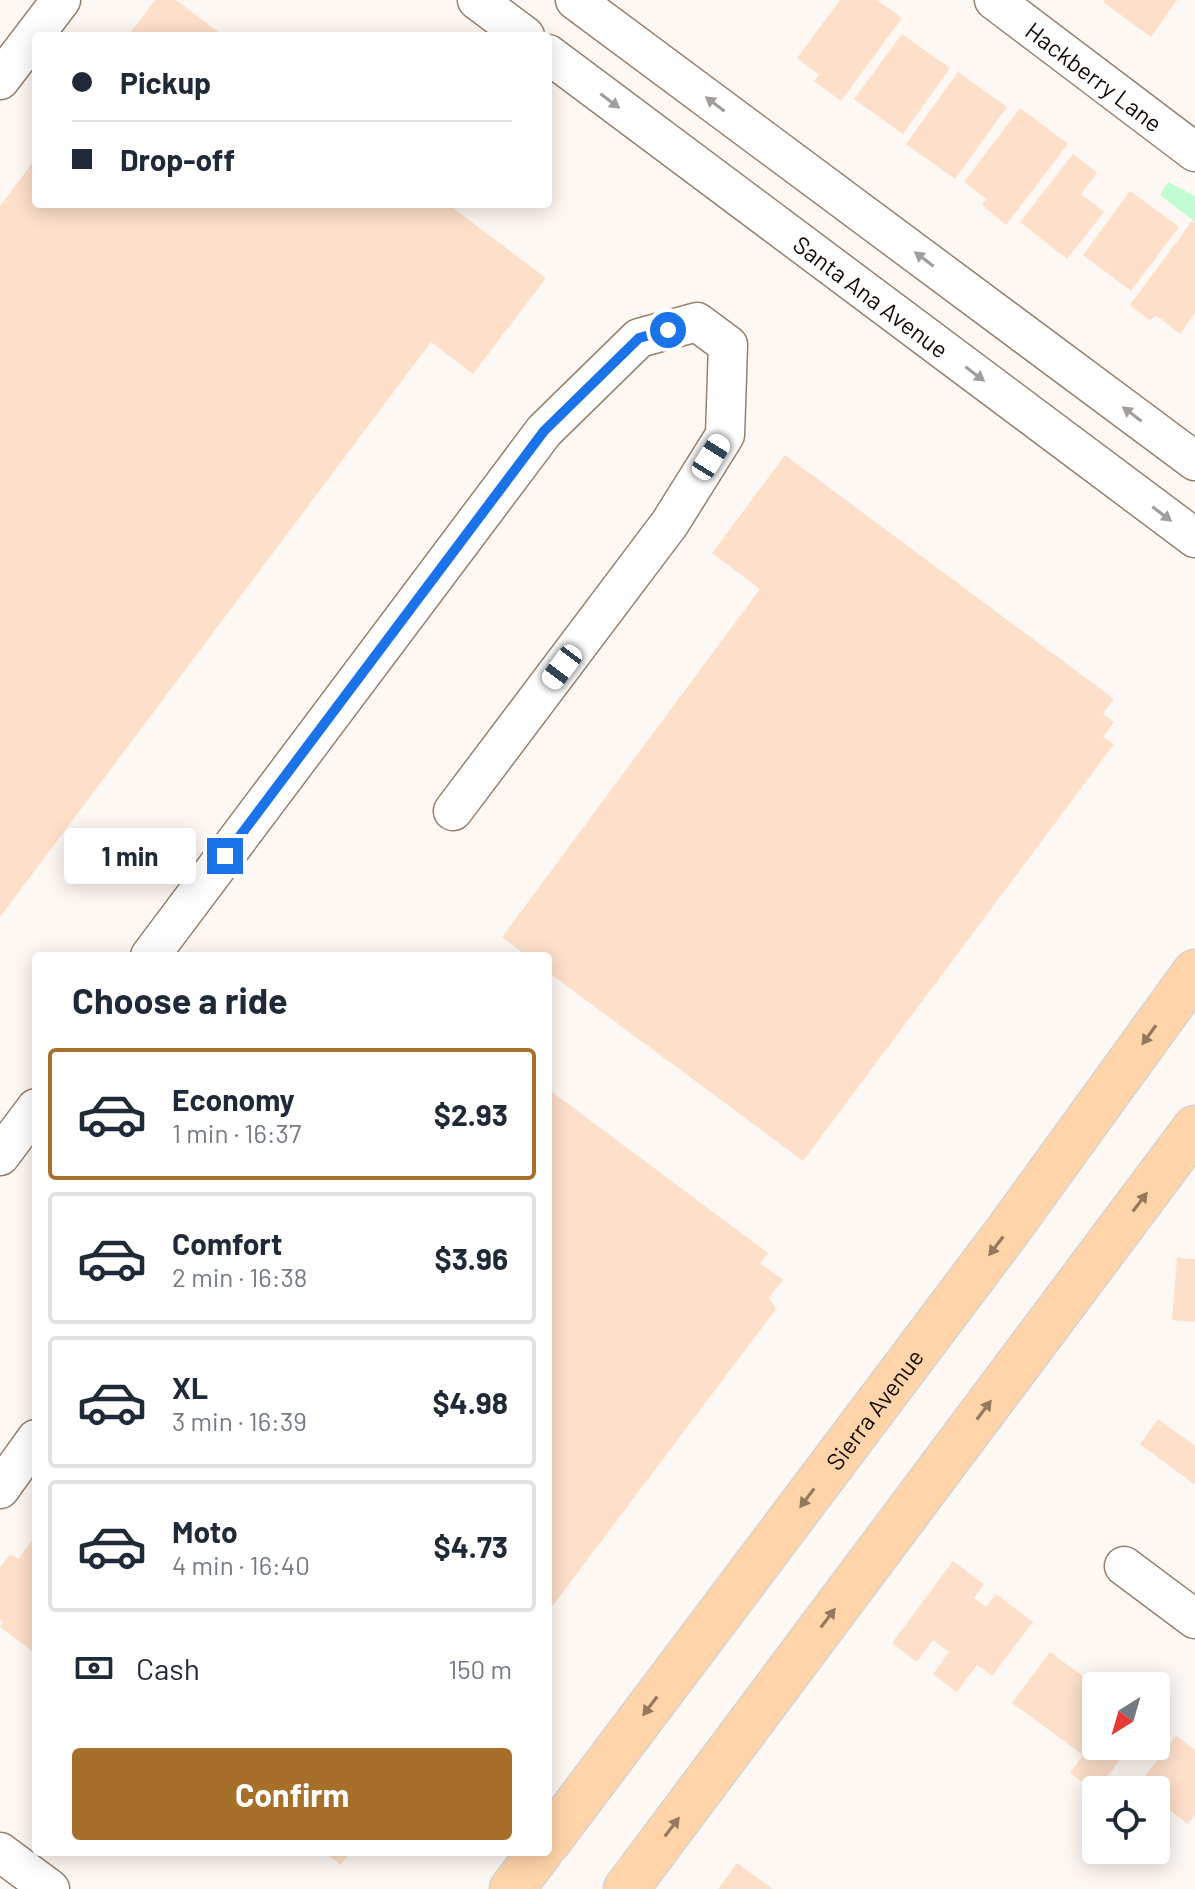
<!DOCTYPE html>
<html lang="en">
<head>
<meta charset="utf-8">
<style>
	:root { --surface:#fff; --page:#f6f6f7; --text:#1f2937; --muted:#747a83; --line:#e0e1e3; --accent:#a6702b }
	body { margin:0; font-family:Barlow,sans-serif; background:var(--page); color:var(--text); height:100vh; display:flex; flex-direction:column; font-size:30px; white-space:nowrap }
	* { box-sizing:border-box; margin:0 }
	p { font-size:26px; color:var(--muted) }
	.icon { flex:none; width:44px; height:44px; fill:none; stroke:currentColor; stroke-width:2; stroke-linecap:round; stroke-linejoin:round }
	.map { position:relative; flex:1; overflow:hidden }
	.panel { position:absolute; left:32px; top:952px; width:520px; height:904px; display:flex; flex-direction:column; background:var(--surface); border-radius:8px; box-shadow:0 4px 20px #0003 }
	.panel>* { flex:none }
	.banner { position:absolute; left:32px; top:32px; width:520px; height:176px; border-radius:8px; box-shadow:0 4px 20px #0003; display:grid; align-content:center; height:176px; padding:0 40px; background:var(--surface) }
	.needle { width:52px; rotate:217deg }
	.fabs { position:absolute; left:1082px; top:1672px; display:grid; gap:16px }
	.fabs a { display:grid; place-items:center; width:88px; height:88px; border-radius:8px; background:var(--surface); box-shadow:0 4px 20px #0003; font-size:40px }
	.end { position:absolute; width:36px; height:36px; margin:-18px; border:10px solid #1a73e8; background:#fff; box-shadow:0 0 0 4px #fff }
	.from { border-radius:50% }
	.bubble { position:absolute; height:56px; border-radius:8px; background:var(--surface); box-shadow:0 4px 20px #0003; font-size:26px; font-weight:700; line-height:56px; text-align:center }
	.car { position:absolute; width:24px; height:48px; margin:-24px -12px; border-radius:10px; box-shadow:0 0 6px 2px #0007; background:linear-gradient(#fff 24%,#345 0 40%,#fff 0 76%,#345 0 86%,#fff 0) }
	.banner b { display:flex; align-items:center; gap:28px; height:76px; font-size:30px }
	.banner b+b { border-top:2px solid var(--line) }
	.banner i { width:20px; height:20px; background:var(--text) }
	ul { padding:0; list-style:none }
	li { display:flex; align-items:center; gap:24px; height:132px; margin:0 16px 12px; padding:0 24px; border:4px solid var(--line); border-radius:8px }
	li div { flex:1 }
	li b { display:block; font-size:30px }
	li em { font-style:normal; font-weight:700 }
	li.on { border-color:var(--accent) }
	li>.icon { width:72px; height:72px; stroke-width:1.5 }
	h2 { padding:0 40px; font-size:36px; line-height:96px }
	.pay { display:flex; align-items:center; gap:20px; height:88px; padding:0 40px; font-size:30px }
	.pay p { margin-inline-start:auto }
	.primary-button { display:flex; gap:16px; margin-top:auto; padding:16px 40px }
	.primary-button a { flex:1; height:92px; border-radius:8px; background:var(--accent); color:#fff; font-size:32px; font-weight:700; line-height:92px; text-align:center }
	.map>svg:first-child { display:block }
	.green { fill:#c2fdd1 }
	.building { fill:#fddfca }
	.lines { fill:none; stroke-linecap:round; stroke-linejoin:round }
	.minor-casing { stroke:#97806d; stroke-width:41 }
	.major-casing { stroke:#d4d3d2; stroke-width:47 }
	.minor { stroke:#fff; stroke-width:38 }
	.major { stroke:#ffd4a9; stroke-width:44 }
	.oneway { fill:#a09d9b }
	.oneway2 { fill:#94795f }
	.route { stroke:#1a73e8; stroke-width:10 }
	.labels { text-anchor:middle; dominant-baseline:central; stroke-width:6; stroke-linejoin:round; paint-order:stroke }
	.street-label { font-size:24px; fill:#120904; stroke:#fff }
</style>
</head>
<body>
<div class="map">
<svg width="1195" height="1889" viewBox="0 0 1195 1889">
	<rect width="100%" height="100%" fill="#fef8f4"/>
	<path class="green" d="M1168,182L1195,196V222L1160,195Z"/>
	<path class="building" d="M155,0H176L224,36H128Z
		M840,0H877L902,18L841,101L814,81L819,75L797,58Z
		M1104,0H1177L1151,37L1103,2Z
		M902,34L950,68L903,134L854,99Z
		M958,72L1007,107L955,179L906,144Z
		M1020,108L1068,144L1006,225L982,205L986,199L964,182Z
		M1073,154L1097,173L1081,194L1104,212L1067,259L1020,222Z
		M36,158V204H448L546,278L473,374L431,342L0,917V206Z
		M1130,191L1179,227L1131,291L1083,255Z
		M1192,221L1195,223V313L1180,334L1157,316L1149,320L1130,305Z
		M785,455L1114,699L1103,714L1114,722L1103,737L1114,744L803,1161L548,972V956H527L502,937L760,589L712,553Z
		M548,1089L768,1253L760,1263L783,1280L769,1298L776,1309L548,1612Z
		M1177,1258L1195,1259V1322L1172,1320Z
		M1158,1419L1195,1446V1485L1140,1444Z
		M36,1535V1654L0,1627L3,1622L0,1620V1568L10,1554L18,1559Z
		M953,1561L984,1584L974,1598L986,1607L996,1594L1033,1622L992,1676L977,1665L957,1692L933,1674L949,1652L933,1640L917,1662L892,1643Z
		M1050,1652L1096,1686V1746H1130L1096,1792L1070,1773L1083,1755L1012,1703Z
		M1176,1736L1195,1750V1815L1188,1824L1156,1800V1790H1144L1138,1785Z
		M324,1852H350L341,1865Z
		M737,1863L773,1889H718Z"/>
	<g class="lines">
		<g class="minor-casing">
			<g id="minor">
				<path d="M477,0L525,36"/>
				<path d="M575,0L1195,461"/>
				<path id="s1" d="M994,0L1195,152"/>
				<path id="s2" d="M548,54L1195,538"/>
				<path d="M0,80L61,0"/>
				<path d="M150,956L544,431L639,338L697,322L728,345L725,435L670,523L453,811"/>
				<path d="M0,1156L36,1108"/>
				<path d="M0,1489L36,1439"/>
				<path d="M1124,1566L1195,1619"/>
				<path d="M0,1852L50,1889"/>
			</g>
		</g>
		<g class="major-casing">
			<g id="major">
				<path id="s3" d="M548,1842L1009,1229L1195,972"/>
				<path d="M512,1889L540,1852"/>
				<path d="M626,1889L1195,1128"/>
			</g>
		</g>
		<use href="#minor" class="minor"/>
		<use href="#major" class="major"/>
	</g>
	<defs><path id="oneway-solid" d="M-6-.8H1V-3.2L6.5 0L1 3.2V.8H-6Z" transform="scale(2)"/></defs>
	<g class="oneway">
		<use href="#oneway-solid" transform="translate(610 101) rotate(37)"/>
		<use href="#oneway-solid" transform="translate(715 104) rotate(-143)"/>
		<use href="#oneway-solid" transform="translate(924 259) rotate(-143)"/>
		<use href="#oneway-solid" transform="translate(975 374) rotate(37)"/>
		<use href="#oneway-solid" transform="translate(1132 414) rotate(-143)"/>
		<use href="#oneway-solid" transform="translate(1162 514) rotate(37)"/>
	</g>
	<g class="oneway2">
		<use href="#oneway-solid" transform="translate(1149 1035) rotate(126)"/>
		<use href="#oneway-solid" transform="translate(1140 1202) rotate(-53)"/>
		<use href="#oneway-solid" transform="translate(996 1246) rotate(127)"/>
		<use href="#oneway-solid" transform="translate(984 1410) rotate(-53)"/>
		<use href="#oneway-solid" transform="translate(807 1498) rotate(127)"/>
		<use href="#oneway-solid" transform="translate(828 1618) rotate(-53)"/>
		<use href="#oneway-solid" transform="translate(650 1706) rotate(127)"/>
		<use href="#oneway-solid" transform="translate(672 1827) rotate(-53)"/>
	</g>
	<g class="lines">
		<path class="route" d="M225,856L544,431L639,338L668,330"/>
	</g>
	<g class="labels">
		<g class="street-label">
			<text stroke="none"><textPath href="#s1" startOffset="126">Hackberry Lane</textPath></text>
			<text stroke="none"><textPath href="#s2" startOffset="404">Santa Ana Avenue</textPath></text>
			<text stroke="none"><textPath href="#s3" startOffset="542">Sierra Avenue</textPath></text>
		</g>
	</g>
</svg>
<div class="fabs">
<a><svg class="needle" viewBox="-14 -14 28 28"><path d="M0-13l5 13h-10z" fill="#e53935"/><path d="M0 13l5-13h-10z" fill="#747a83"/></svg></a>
<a><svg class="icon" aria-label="locate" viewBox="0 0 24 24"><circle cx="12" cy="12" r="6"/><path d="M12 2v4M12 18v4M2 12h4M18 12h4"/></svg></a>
</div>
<i class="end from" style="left:668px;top:330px"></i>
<i class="end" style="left:225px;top:856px"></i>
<div class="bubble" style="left:64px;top:828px;width:132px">1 min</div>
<i class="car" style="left:711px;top:457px;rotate:32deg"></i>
<i class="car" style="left:562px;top:667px;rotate:217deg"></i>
<div class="banner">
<b><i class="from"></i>Pickup</b>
<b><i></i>Drop-off</b>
</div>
<section class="panel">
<h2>Choose a ride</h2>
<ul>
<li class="on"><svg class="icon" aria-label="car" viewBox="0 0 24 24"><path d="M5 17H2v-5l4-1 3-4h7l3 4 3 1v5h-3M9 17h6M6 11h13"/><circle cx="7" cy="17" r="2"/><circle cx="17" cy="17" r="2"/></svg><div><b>Economy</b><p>1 min · 16:37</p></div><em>$2.93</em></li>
<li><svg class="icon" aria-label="car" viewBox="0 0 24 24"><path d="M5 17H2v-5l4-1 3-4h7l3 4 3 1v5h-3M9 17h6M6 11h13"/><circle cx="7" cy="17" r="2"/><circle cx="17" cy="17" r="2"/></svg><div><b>Comfort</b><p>2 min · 16:38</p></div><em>$3.96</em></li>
<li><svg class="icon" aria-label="car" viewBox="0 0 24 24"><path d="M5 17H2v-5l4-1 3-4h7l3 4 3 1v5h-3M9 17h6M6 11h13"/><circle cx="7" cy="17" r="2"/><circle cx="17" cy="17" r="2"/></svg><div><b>XL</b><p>3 min · 16:39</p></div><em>$4.98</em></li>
<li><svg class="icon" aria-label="car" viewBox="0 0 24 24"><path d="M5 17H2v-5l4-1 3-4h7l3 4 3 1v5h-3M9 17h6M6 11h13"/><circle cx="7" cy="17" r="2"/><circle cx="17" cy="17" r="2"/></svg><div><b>Moto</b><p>4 min · 16:40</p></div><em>$4.73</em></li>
</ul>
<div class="pay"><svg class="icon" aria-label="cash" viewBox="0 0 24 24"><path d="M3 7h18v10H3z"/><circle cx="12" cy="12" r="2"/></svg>Cash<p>150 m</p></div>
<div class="primary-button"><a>Confirm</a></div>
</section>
</div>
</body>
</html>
